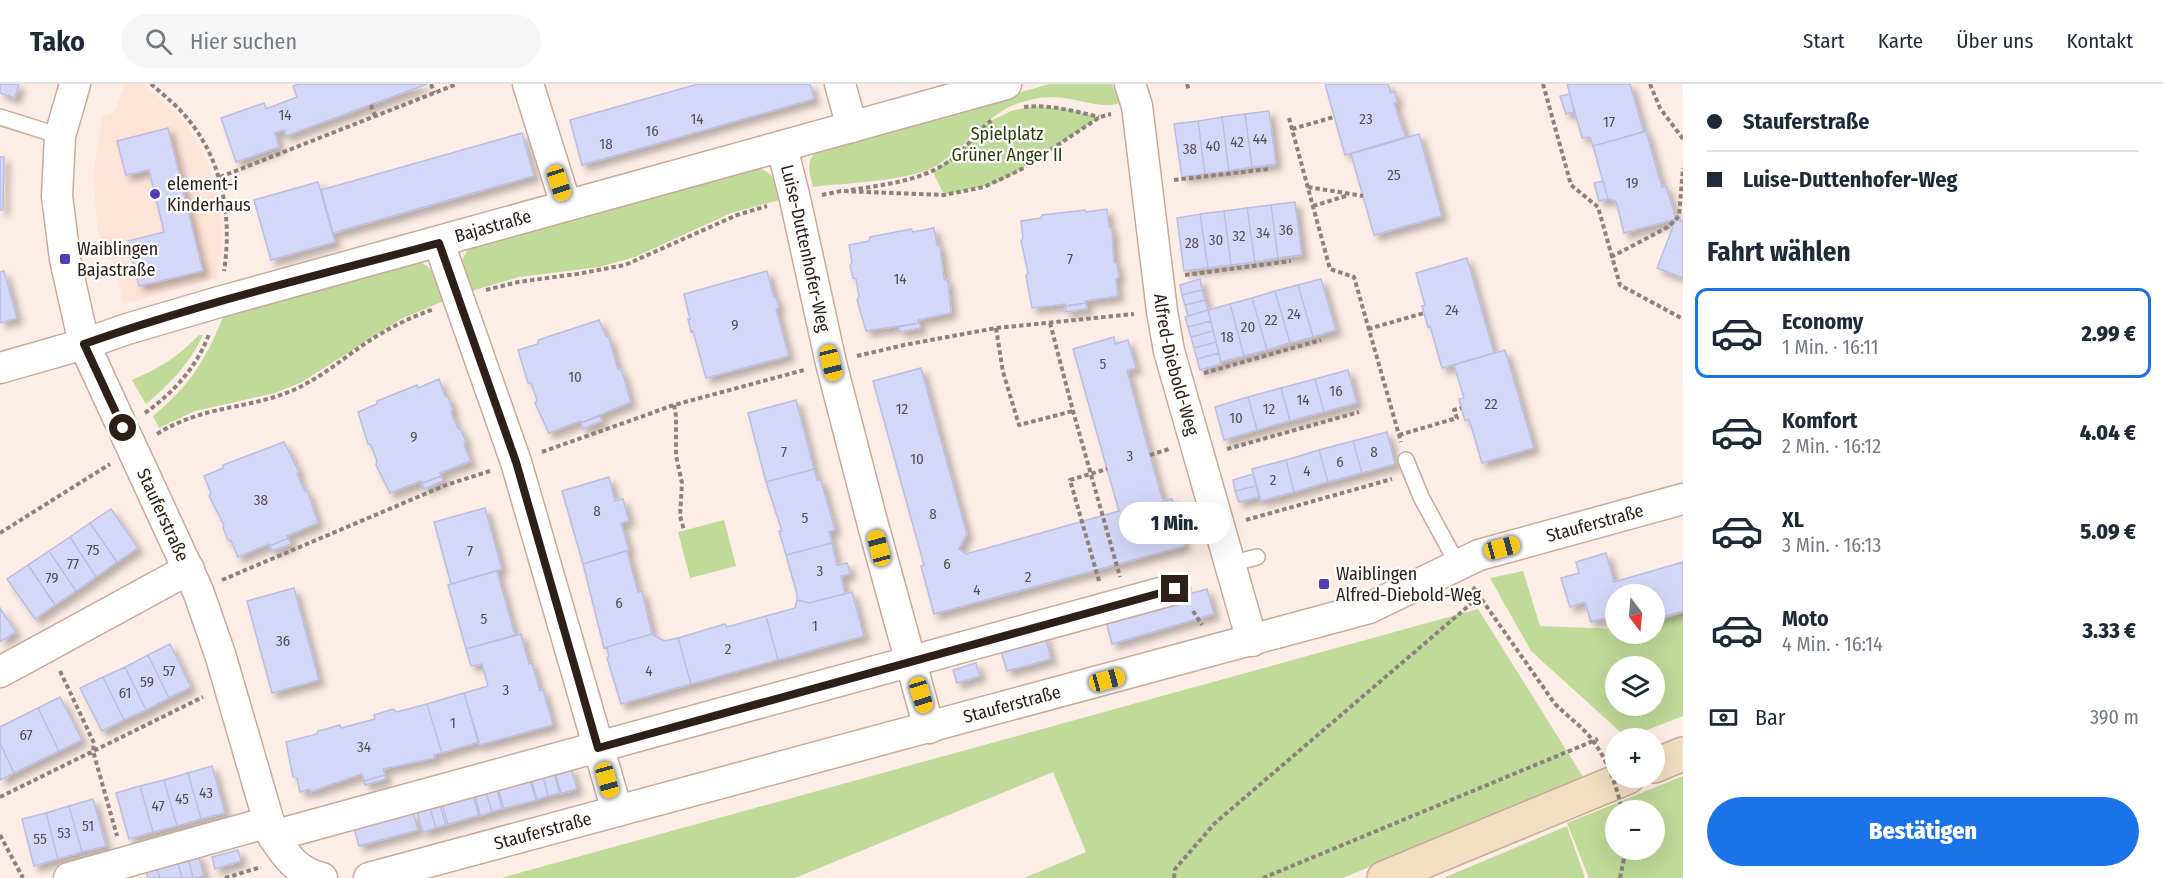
<!DOCTYPE html>
<html lang="de">
<head>
<meta charset="utf-8">
<style>
	:root { --surface:#fff; --page:#f6f6f7; --text:#1f2937; --muted:#747a83; --line:#e0e1e3; --accent:#1a73e8 }
	body { margin:0; font-family:"Fira Sans Condensed",sans-serif; background:var(--page); color:var(--text); height:100vh; display:flex; flex-direction:column; font-size:22px; white-space:nowrap }
	* { box-sizing:border-box; margin:0 }
	p { font-size:20px; color:var(--muted) }
	.icon { flex:none; width:33px; height:33px; fill:none; stroke:currentColor; stroke-width:2; stroke-linecap:round; stroke-linejoin:round }
	.map { position:relative; flex:1; overflow:hidden }
	.details { display:flex; flex-direction:column; background:var(--surface); width:480px }
	.details>* { flex:none }
	.hud { display:grid; align-content:center; height:132px; padding:0 24px; background:var(--surface) }
	.needle { width:39px; rotate:164deg }
	.buttons { position:absolute; left:1605px; top:500px; display:grid; gap:12px }
	.buttons a { display:grid; place-items:center; width:60px; height:60px; border-radius:50%; background:var(--surface); box-shadow:0 6px 24px #0002; font-size:30px }
	.end { position:absolute; width:27px; height:27px; margin:-14px; border:8px solid #2d201a; background:#fff; box-shadow:0 0 0 3px #fff }
	.from { border-radius:50% }
	.bubble { position:absolute; height:42px; border-radius:21px; background:var(--surface); box-shadow:0 6px 24px #0002; font-size:20px; font-weight:800; line-height:42px; text-align:center }
	.car { position:absolute; width:18px; height:36px; margin:-18px -9px; border-radius:8px; box-shadow:0 0 4px 2px #0007; background:linear-gradient(#f5c518 24%,#345 0 40%,#f5c518 0 76%,#345 0 86%,#f5c518 0) }
	.hud b { display:flex; align-items:center; gap:21px; height:57px; font-size:22px }
	.hud b+b { border-top:2px solid var(--line) }
	.hud i { width:15px; height:15px; background:var(--text) }
	ul { padding:0; list-style:none }
	li { display:flex; align-items:center; gap:18px; height:90px; margin:0 12px 9px; padding:0 12px; border:3px solid transparent; border-radius:12px }
	li div { flex:1 }
	li b { display:block; font-size:22px }
	li em { font-style:normal; font-weight:800 }
	li.active { border-color:var(--accent) }
	li>.icon { width:54px; height:54px; stroke-width:1.5 }
	h2 { padding:0 24px; font-size:27px; line-height:72px }
	.pay { display:flex; align-items:center; gap:15px; height:66px; padding:0 24px; font-size:22px }
	.pay p { margin-inline-start:auto }
	.cta { display:flex; gap:12px; margin-top:auto; padding:12px 24px }
	.cta a { flex:1; height:69px; border-radius:36px; background:var(--accent); color:#fff; font-size:24px; font-weight:800; line-height:69px; text-align:center }
	header { display:flex; align-items:center; gap:36px; box-sizing:border-box; height:84px; padding:0 30px; background:var(--surface); border-bottom:2px solid var(--line) }
	header strong { font-size:28px }
	nav { display:flex; gap:33px; margin-inline-start:auto; font-size:21px }
	.search { width:420px; height:54px; background:var(--page); display:flex; align-items:center; gap:15px; box-sizing:border-box; padding:0 21px; border-radius:33px; color:var(--muted); font-size:22px }
	main { display:flex; flex:1; min-height:0 }
	.map>svg:first-child { display:block }
	.built { fill:#fee3d7 }
	.green { fill:#c0da99; fill-rule:evenodd }
	.building { fill:#d5d7f9; stroke:#bbbddf; stroke-width:1.5; filter:url(#shadow) }
	.lines { fill:none; stroke-linecap:round; stroke-linejoin:round }
	.lane-casing { stroke:#cba899; stroke-width:18 }
	.street-casing { stroke:#cba899; stroke-width:33 }
	.secondary-casing { stroke:#cba899; stroke-width:36 }
	.path { stroke:#8e807a; stroke-width:4; stroke-dasharray:4.5 3; stroke-linecap:butt }
	.lane { stroke:#fff; stroke-width:15 }
	.street { stroke:#fff; stroke-width:30 }
	.secondary { stroke:#f2dec1; stroke-width:33 }
	.path-bridge { stroke:#8e807a; stroke-width:4; stroke-dasharray:4.5 3; stroke-linecap:butt }
	.route { stroke:#2d201a; stroke-width:8 }
	.poi-dot { fill:#563cb4; stroke:#fefefe; stroke-width:2 }
	.labels { text-anchor:middle; dominant-baseline:central; stroke-width:4.5; stroke-linejoin:round; paint-order:stroke }
	.number-label { font-size:15px; fill:#574e52 }
	.park-label { font-size:18px; fill:#2c3d06; stroke:#fefefe }
	.poi-label { font-size:18px; fill:#2d201a; stroke:#fefefe; text-anchor:start }
	.street-label { font-size:18px; fill:#2d201a; stroke:#fefefe }
</style>
</head>
<body>
<header>
<strong>Tako</strong>
<div class="search"><svg class="icon" aria-label="search" viewBox="0 0 24 24"><circle cx="10" cy="10" r="6"/><path d="M15 15l6 6"/></svg>Hier suchen</div>
<nav><a>Start</a><a>Karte</a><a>Über uns</a><a>Kontakt</a></nav>
</header>
<main>
<div class="map">
<svg width="1683" height="794" viewBox="0 0 1683 794">
	<defs>
		<filter id="shadow"><feDropShadow dx="5.5" dy="5.5" stdDeviation="3" flood-color="#0004"/></filter>
	</defs>
	<rect width="100%" height="100%" fill="#fcede6"/>
	<path class="built" d="M125,0H144L181,35L196,56L208,80L217,109L222,149L221,173L216,194L124,220L113,176L103,173L97,141L93,90L102,33L115,28Z"/>
	<path class="green" d="M1050,0H1112L1120,19C1104,24 1091,19 1075,16C1060,13 1045,12 1030,16C986,25 971,62 934,83C908,97 844,99 813,103C809,87 805,77 819,65Z
		M1035,22L1067,25L1100,33L1020,86L997,99L944,111L933,88L965,63L987,39L1011,27Z
		M758,83C776,92 776,97 783,115L731,129L635,173L599,183L519,193L471,207L462,176L468,165L474,161Z
		M417,178C436,181 438,201 444,217L401,235L302,298L275,309L195,327L159,344L153,332C190,302 206,275 224,231Z
		M199,251H203C190,279 169,301 146,320L132,296C162,283 176,274 199,251Z
		M724,436L736,482L690,494L678,448Z
		M1523,487L1540,542L1615,545L1616,549H1654L1655,539L1683,529V632L1627,654L1531,567L1490,494ZM1616,582H1654V621H1616Z
		M1478,525L1583,693L1343,794H1024L1086,768L1053,688L795,794H501Z
		M1683,692V794H1589L1567,739ZM1616,726H1654V765H1616Z
		M1567,742L1585,794H1443Z"/>
	<path class="building" d="M0,0H19L15,14L0,9Z
		M299,0H427L286,52L284,46L275,49L279,63L236,78L221,34L264,19L266,25L297,13L293,2Z
		M698,0H810L814,15L582,81L570,36Z
		M1325,0H1388L1391,9L1395,8L1397,19L1394,20L1406,53L1345,71Z
		M1567,0H1630L1644,48L1593,62L1590,53L1582,54Z
		M1570,10L1574,28L1566,30L1560,12Z
		M1269,27L1276,80L1252,83L1245,30Z
		M1245,30L1252,83L1229,87L1222,33Z
		M1222,33L1229,87L1205,90L1198,37Z
		M1198,37L1205,90L1182,93L1174,40Z
		M168,44L203,187L139,202L128,157L164,148L149,86L126,91L117,57Z
		M1646,47L1662,103L1666,102L1676,135L1624,149L1616,117L1608,115L1593,62Z
		M522,49L534,92L333,149L321,106Z
		M1419,50L1442,132L1374,151L1351,70Z
		M0,73H4L3,126H0Z
		M1603,97L1608,115L1599,117L1594,99Z
		M318,98L335,158L271,176L254,116Z
		M1295,118L1302,171L1278,174L1271,121Z
		M1271,121L1278,174L1255,178L1247,124Z
		M1247,124L1255,178L1231,181L1224,127Z
		M1107,125L1109,143L1112,145L1114,178L1117,180L1119,193L1116,195L1118,212L1085,217L1086,219L1076,221L1065,222V220L1032,224L1026,192L1028,189L1021,157L1023,154L1021,137L1041,134L1042,131L1085,126L1086,128Z
		M1224,127L1231,181L1208,184L1200,130Z
		M1200,130L1208,184L1184,187L1177,134Z
		M1676,135L1683,138V194L1657,184Z
		M934,144L937,161L940,162L944,195L948,197L951,229L918,236L919,239L866,247L857,216L859,213L856,195L853,194L850,182L852,178L849,161L869,157L870,153L911,145L913,148Z
		M1467,174L1494,269L1442,284L1430,242L1428,243L1422,222L1425,221L1416,189Z
		M4,187L17,234L0,239V188Z
		M767,187L774,213H776L779,224L776,225L789,272L706,294L693,247L691,248L688,235H690L684,210Z
		M1200,195L1202,206L1182,211L1180,201Z
		M1321,195L1336,246L1313,253L1298,201Z
		M1298,201L1313,253L1290,259L1275,207Z
		M1202,206L1205,216L1185,221L1182,211Z
		M1275,207L1290,259L1267,266L1252,214Z
		M1252,214L1267,266L1244,272L1230,220Z
		M1205,216L1208,226L1188,232L1185,221Z
		M1086,219L1087,225L1066,228L1065,222Z
		M1230,220L1244,272L1221,278L1208,226Z
		M1208,226L1211,237L1188,243L1185,233Z
		M599,236L606,252L609,254L618,285L622,287L631,318L581,339L580,337L549,349L535,319L537,316L531,299H528L518,266L538,260V256Z
		M1211,237L1213,247L1191,253L1188,243Z
		M919,239L921,244L900,248L899,243Z
		M1213,247L1216,258L1194,264L1191,253Z
		M1114,253L1115,260L1128,256L1136,284L1127,286L1150,371L1163,417L1172,415L1185,462L934,530L921,482L924,481L873,297L921,284L967,450L959,465L966,470L1119,427L1073,265Z
		M1216,258L1219,269L1197,275L1194,264Z
		M1505,266L1534,364L1482,379L1469,335L1465,337L1459,315L1464,314L1454,281Z
		M1219,269L1221,280L1200,286L1197,275Z
		M1348,286L1357,319L1324,328L1315,295Z
		M439,295L445,312L448,313L453,326L451,328L458,345L461,346L466,358L464,361L471,377L440,389L441,392L431,396L422,399L421,397L390,409L376,381L377,377L371,361L368,360L358,328L377,320V317L417,301L418,304Z
		M1315,295L1324,328L1290,337L1281,304Z
		M1281,304L1290,337L1257,346L1248,313Z
		M1248,313L1257,346L1224,356L1215,323Z
		M796,316L814,385L766,398L748,329Z
		M600,332L602,337L583,345L581,339Z
		M1387,348L1395,380L1362,389L1353,357Z
		M1353,357L1362,389L1328,398L1319,366Z
		M284,358L299,388L297,390L305,407L308,408L318,439L287,452L288,454L270,462L269,460L238,473L231,457L228,456L223,444L224,441L209,412L211,409L204,392L223,384V381Z
		M1319,366L1328,398L1294,408L1286,376Z
		M1286,376L1294,408L1261,417L1252,385Z
		M814,385L817,396H821L835,446L829,448L832,459L786,471L779,447H782L766,398Z
		M1253,390L1256,402L1235,407L1233,396Z
		M441,392L443,397L424,405L422,399Z
		M609,393L615,417L623,415L629,437L621,439L629,466L583,480L562,407Z
		M1256,402L1259,413L1239,418L1235,407Z
		M485,424L502,485L451,500L434,438Z
		M111,425L138,464L117,478L90,439Z
		M90,439L117,478L96,493L70,453Z
		M70,453L96,493L76,507L49,467Z
		M288,454L291,460L272,467L270,462Z
		M832,459L837,481L847,479L849,484L850,490L841,492L845,510L809,519L797,516V510L786,471Z
		M49,467L76,507L55,521L28,481Z
		M627,467L638,508L642,507L652,550L604,564L583,480Z
		M1606,469L1614,498L1683,478V527L1654,535V510H1616V531L1591,538L1585,518L1570,523L1561,494L1579,489L1576,478Z
		M28,481L55,521L35,535L7,495Z
		M497,487L515,551L466,565L448,501Z
		M294,504L319,596L272,609L247,517Z
		M1207,505L1214,530L1112,560L1105,534Z
		M852,508L864,552L778,576L766,532L795,524L797,516L809,519Z
		M0,524L16,548L0,558Z
		M766,532L778,576L691,600L678,554L725,540L727,543Z
		M521,550L529,580L532,579L540,607L543,605L553,641L479,661L464,609L488,602L482,580L471,582L466,565Z
		M652,550L664,557L678,554L691,600L621,620L607,574L609,572L607,563Z
		M1045,551L1051,575L1007,587L1000,564Z
		M170,560L191,603L169,614L148,571Z
		M148,571L169,614L146,626L125,583Z
		M976,579L980,592L957,599L953,586Z
		M125,583L146,626L124,636L103,593Z
		M103,593L124,636L102,647L80,604Z
		M464,609L479,658L442,669L427,620Z
		M60,613L82,656L59,667L38,624Z
		M427,620L442,669L434,671L435,674L383,685L385,691L364,697L362,690L310,708V705L300,708L297,694L293,693L286,658L317,650L318,647L340,641L341,644L375,635L374,631L393,625L397,628Z
		M38,624L59,667L14,689L0,659V643Z
		M0,659L14,689L0,696Z
		M212,682L225,729L201,735L188,689Z
		M571,684L577,705L560,710L554,689Z
		M188,689L201,735L177,742L164,696Z
		M555,689L561,709L548,712L543,692Z
		M385,691L386,695L365,701L364,697Z
		M543,692L548,712L536,716L530,696Z
		M531,695L537,716L502,725L497,705Z
		M164,696L177,742L153,748L140,702Z
		M140,702L153,748L129,755L116,709Z
		M498,704L504,724L492,728L486,708Z
		M486,708L492,728L479,732L473,712Z
		M475,711L480,731L446,741L440,721Z
		M93,715L106,762L82,768L69,722Z
		M442,720L448,740L436,744L430,724Z
		M69,722L82,768L58,775L46,729Z
		M430,724L436,744L423,748L417,728Z
		M413,728L418,746L359,762L354,744Z
		M46,729L58,775L34,782L22,735Z
		M238,766L241,777L215,785L212,773Z
		M198,770L204,792L193,794L188,773Z
		M188,773L193,794H182L177,776Z
		M177,776L182,794H160L156,782Z
		M156,782L160,794H148L146,785Z"/>
	<g class="lines">
		<g class="lane-casing">
			<path id="lane" d="M0,33L60,52
				M1406,376L1421,413L1458,481
				M1230,480L1257,473"/>
		</g>
		<g class="street-casing">
			<g id="street">
				<path id="s1" d="M75,0L60,52L57,112L65,175L84,260L198,507L220,570L273,752C286,772 297,788 322,794"/>
				<path d="M528,0L566,121"/>
				<path d="M840,0L852,43"/>
				<path id="s2" d="M1130,0L1137,22L1162,227L1169,267L1252,557"/>
				<path id="s3" d="M782,63L795,115L831,279L873,441L929,644"/>
				<path d="M439,159L516,378L617,727"/>
				<path id="s4" d="M0,284L84,260L127,245L219,218L1006,0"/>
				<path d="M0,588L189,485"/>
				<path d="M273,752L1175,505"/>
				<path d="M69,794L269,738"/>
				<path id="s5" d="M369,794L1369,524L1479,471L1683,415"/>
			</g>
		</g>
		<g class="secondary-casing">
			<path id="secondary" d="M1654,682L1683,670
				M1384,794L1628,693"/>
		</g>
		<path class="path" d="M151,0C160,8 170,16 179,25C221,68 233,129 224,187
			M431,0L434,9
			M1187,0L1189,7
			M1543,0L1571,101L1598,123L1620,201L1683,235
			M1650,0L1660,24L1683,55
			M371,21L375,32
			M1024,23C1049,20 1074,27 1099,33
			M1289,34L1330,185L1354,193L1401,358
			M1292,45L1334,33
			M220,93L457,0
			M1174,96L1269,85
			M1308,103L1363,112
			M851,106C888,100 924,97 955,73C969,61 979,44 994,35
			M822,111L841,107L944,111L984,103L1020,86L1100,33L1111,30
			M1313,122L1349,111
			M1611,173L1668,143L1679,132L1683,84
			M1185,191L1291,177
			M486,206L518,198L577,190L625,181L737,131L767,122
			M1050,239L1073,327L1120,493
			M996,244L1003,288L1019,341L1073,327
			M1368,245L1424,229
			M857,272L904,261L996,244L1134,230
			M1204,289L1321,256
			M674,321L676,332V372L682,399L680,432L684,446
			M145,329C173,309 197,283 209,250
			M157,350C203,321 245,326 291,307C320,295 343,274 369,257C389,244 411,233 434,225
			M1399,351L1457,334L1454,326L1461,324
			M1227,365L1359,328
			M542,368L674,321L804,286
			M1150,371L1169,365
			M1246,436L1392,395
			M0,449L110,380
			M222,496L446,401L490,387
			M1099,497L1070,396L1107,385
			M1473,503L1555,620
			M1193,527L1202,541
			M60,587L94,659L93,667L117,752
			M0,713L203,613
			M0,751L23,794
			M225,794L261,783
			M1174,794L1175,785L1215,739L1480,512
			M1263,794L1598,655
			M1620,794L1626,765"/>
		<use href="#lane" class="lane"/>
		<use href="#street" class="street"/>
		<use href="#secondary" class="secondary"/>
		<path class="path-bridge" d="M1555,620C1566,631 1580,641 1590,653C1607,674 1616,700 1622,726"/>
	</g>
	<g class="lines">
		<path class="route" d="M123,344L84,260C200,219 320,191 439,159L516,378L598,664L1175,505"/>
	</g>
	<g class="poi-dot">
		<circle cx="155" cy="110" r="6"/>
		<rect x="59" y="169" width="12" height="12" rx="3"/>
		<rect x="1318" y="494" width="12" height="12" rx="3"/>
	</g>
	<g class="labels">
		<g class="number-label">
			<text x="285" y="31">14</text>
			<text x="697" y="35">14</text>
			<text x="1366" y="35">23</text>
			<text x="1609" y="38">17</text>
			<text x="652" y="47">16</text>
			<text x="1260" y="55">44</text>
			<text x="1237" y="58">42</text>
			<text x="606" y="60">18</text>
			<text x="1213" y="62">40</text>
			<text x="1190" y="65">38</text>
			<text x="1394" y="91">25</text>
			<text x="1632" y="99">19</text>
			<text x="1286" y="146">36</text>
			<text x="1263" y="149">34</text>
			<text x="1239" y="152">32</text>
			<text x="1216" y="156">30</text>
			<text x="1192" y="159">28</text>
			<text x="1070" y="175">7</text>
			<text x="900" y="195">14</text>
			<text x="1452" y="226">24</text>
			<text x="1294" y="230">24</text>
			<text x="1271" y="236">22</text>
			<text x="735" y="241">9</text>
			<text x="1248" y="243">20</text>
			<text x="1227" y="253">18</text>
			<text x="1103" y="280">5</text>
			<text x="575" y="293">10</text>
			<text x="1336" y="307">16</text>
			<text x="1303" y="316">14</text>
			<text x="1491" y="320">22</text>
			<text x="902" y="325">12</text>
			<text x="1269" y="325">12</text>
			<text x="1236" y="334">10</text>
			<text x="414" y="353">9</text>
			<text x="784" y="368">7</text>
			<text x="1374" y="368">8</text>
			<text x="1130" y="372">3</text>
			<text x="917" y="375">10</text>
			<text x="1340" y="378">6</text>
			<text x="1307" y="387">4</text>
			<text x="1273" y="396">2</text>
			<text x="261" y="416">38</text>
			<text x="597" y="427">8</text>
			<text x="933" y="430">8</text>
			<text x="805" y="434">5</text>
			<text x="93" y="466">75</text>
			<text x="470" y="467">7</text>
			<text x="73" y="480">77</text>
			<text x="947" y="480">6</text>
			<text x="820" y="487">3</text>
			<text x="1028" y="493">2</text>
			<text x="52" y="494">79</text>
			<text x="977" y="506">4</text>
			<text x="619" y="519">6</text>
			<text x="484" y="535">5</text>
			<text x="815" y="542">1</text>
			<text x="283" y="557">36</text>
			<text x="728" y="565">2</text>
			<text x="169" y="587">57</text>
			<text x="649" y="587">4</text>
			<text x="147" y="598">59</text>
			<text x="506" y="606">3</text>
			<text x="125" y="609">61</text>
			<text x="453" y="639">1</text>
			<text x="26" y="651">67</text>
			<text x="364" y="663">34</text>
			<text x="206" y="709">43</text>
			<text x="182" y="715">45</text>
			<text x="158" y="722">47</text>
			<text x="88" y="742">51</text>
			<text x="64" y="749">53</text>
			<text x="40" y="755">55</text>
		</g>
		<g class="park-label">
			<text x="1007" y="50">Spielplatz<tspan x="1007" dy="21">Grüner Anger II</tspan></text>
		</g>
		<g class="poi-label">
			<text x="167" y="100">element-i<tspan x="167" dy="21">Kinderhaus</tspan></text>
			<text x="77" y="165">Waiblingen<tspan x="77" dy="21">Bajastraße</tspan></text>
			<text x="1336" y="490">Waiblingen<tspan x="1336" dy="21">Alfred-Diebold-Weg</tspan></text>
		</g>
		<g class="street-label">
			<text stroke="none"><textPath href="#s4" startOffset="513">Bajastraße</textPath></text>
			<text stroke="none"><textPath href="#s3" startOffset="104">Luise-Duttenhofer-Weg</textPath></text>
			<text stroke="none"><textPath href="#s2" startOffset="285">Alfred-Diebold-Weg</textPath></text>
			<text stroke="none"><textPath href="#s1" startOffset="453">Stauferstraße</textPath></text>
			<text stroke="none"><textPath href="#s5" startOffset="1278">Stauferstraße</textPath></text>
			<text stroke="none"><textPath href="#s5" startOffset="666">Stauferstraße</textPath></text>
			<text stroke="none"><textPath href="#s5" startOffset="180">Stauferstraße</textPath></text>
		</g>
	</g>
</svg>
<div class="buttons">
<a><svg class="needle" viewBox="-14 -14 28 28"><path d="M0-13l5 13h-10z" fill="#e53935"/><path d="M0 13l5-13h-10z" fill="#747a83"/></svg></a>
<a><svg class="icon" aria-label="layers" viewBox="0 0 24 24"><path d="M12 4l9 5-9 5-9-5zM3 14l9 5 9-5"/></svg></a>
<a>+</a>
<a>−</a>
</div>
<i class="end from" style="left:123px;top:344px"></i>
<i class="end" style="left:1175px;top:505px"></i>
<div class="bubble" style="left:1119px;top:418px;width:111px">1 Min.</div>
<i class="car" style="left:559px;top:99px;rotate:162deg"></i>
<i class="car" style="left:831px;top:279px;rotate:166deg"></i>
<i class="car" style="left:879px;top:464px;rotate:345deg"></i>
<i class="car" style="left:1502px;top:464px;rotate:75deg"></i>
<i class="car" style="left:1107px;top:596px;rotate:75deg"></i>
<i class="car" style="left:921px;top:611px;rotate:163deg"></i>
<i class="car" style="left:607px;top:696px;rotate:164deg"></i>
</div>
<section class="details">
<div class="hud">
<b><i class="from"></i>Stauferstraße</b>
<b><i></i>Luise-Duttenhofer-Weg</b>
</div>
<h2>Fahrt wählen</h2>
<ul>
<li class="active"><svg class="icon" aria-label="car" viewBox="0 0 24 24"><path d="M5 17H2v-5l4-1 3-4h7l3 4 3 1v5h-3M9 17h6M6 11h13"/><circle cx="7" cy="17" r="2"/><circle cx="17" cy="17" r="2"/></svg><div><b>Economy</b><p>1 Min. · 16:11</p></div><em>2.99 €</em></li>
<li><svg class="icon" aria-label="car" viewBox="0 0 24 24"><path d="M5 17H2v-5l4-1 3-4h7l3 4 3 1v5h-3M9 17h6M6 11h13"/><circle cx="7" cy="17" r="2"/><circle cx="17" cy="17" r="2"/></svg><div><b>Komfort</b><p>2 Min. · 16:12</p></div><em>4.04 €</em></li>
<li><svg class="icon" aria-label="car" viewBox="0 0 24 24"><path d="M5 17H2v-5l4-1 3-4h7l3 4 3 1v5h-3M9 17h6M6 11h13"/><circle cx="7" cy="17" r="2"/><circle cx="17" cy="17" r="2"/></svg><div><b>XL</b><p>3 Min. · 16:13</p></div><em>5.09 €</em></li>
<li><svg class="icon" aria-label="car" viewBox="0 0 24 24"><path d="M5 17H2v-5l4-1 3-4h7l3 4 3 1v5h-3M9 17h6M6 11h13"/><circle cx="7" cy="17" r="2"/><circle cx="17" cy="17" r="2"/></svg><div><b>Moto</b><p>4 Min. · 16:14</p></div><em>3.33 €</em></li>
</ul>
<div class="pay"><svg class="icon" aria-label="cash" viewBox="0 0 24 24"><path d="M3 7h18v10H3z"/><circle cx="12" cy="12" r="2"/></svg>Bar<p>390 m</p></div>
<div class="cta"><a>Bestätigen</a></div>
</section>
</main>
</body>
</html>
